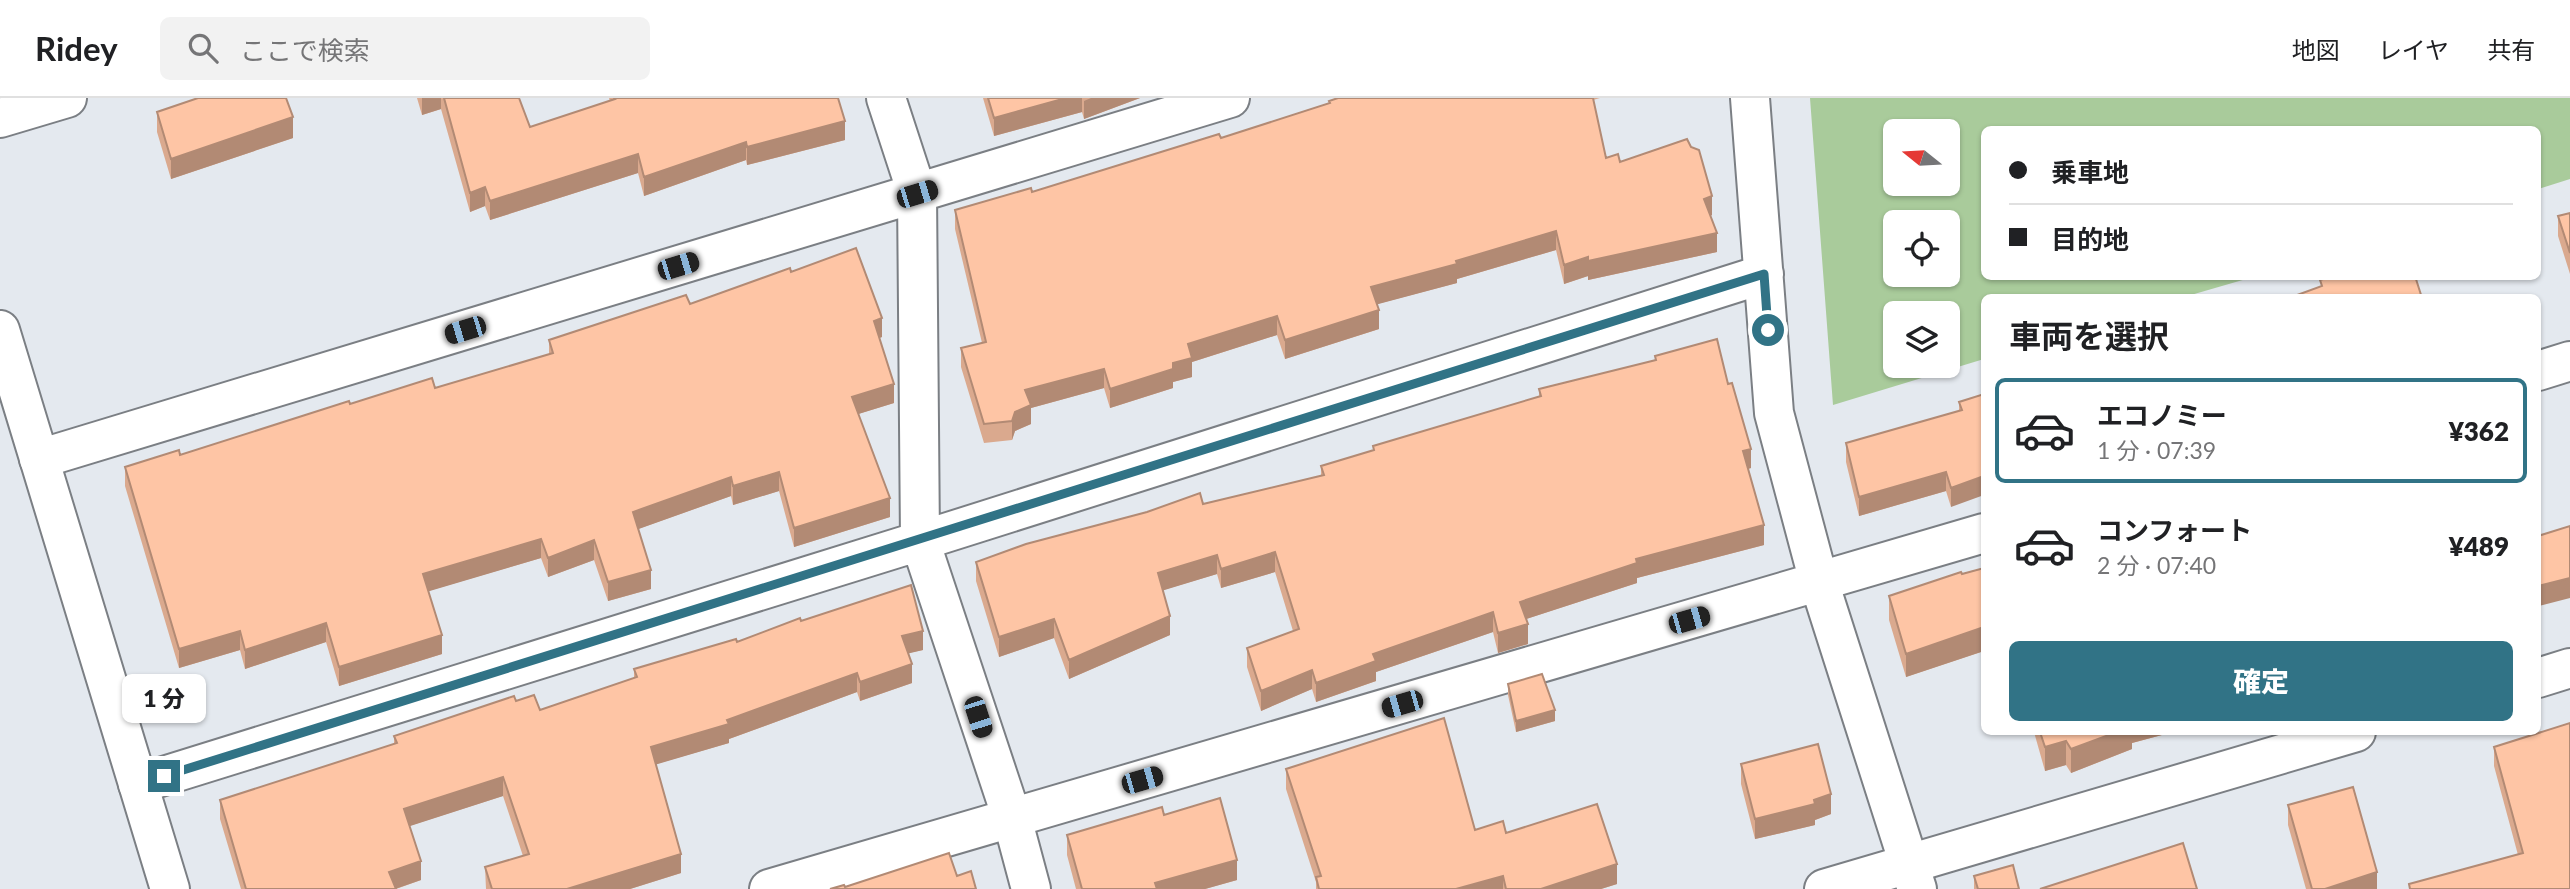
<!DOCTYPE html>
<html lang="ja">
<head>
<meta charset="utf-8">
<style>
	:root { --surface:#fff; --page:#f2f2f2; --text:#202124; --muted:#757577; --line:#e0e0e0; --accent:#317386 }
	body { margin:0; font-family:Lato,"Noto Sans JP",sans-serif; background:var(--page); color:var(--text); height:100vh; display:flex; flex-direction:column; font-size:26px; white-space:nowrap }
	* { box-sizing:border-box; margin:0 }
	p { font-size:23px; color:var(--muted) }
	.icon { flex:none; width:38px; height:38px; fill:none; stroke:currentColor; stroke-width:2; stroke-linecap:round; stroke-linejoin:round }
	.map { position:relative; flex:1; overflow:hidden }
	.panel { position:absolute; left:1981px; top:196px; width:560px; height:441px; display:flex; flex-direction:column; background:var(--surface); border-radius:10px; box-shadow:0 2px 5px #0004 }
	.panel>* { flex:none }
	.hud { position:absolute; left:1981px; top:28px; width:560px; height:154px; border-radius:10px; box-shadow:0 2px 5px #0004; display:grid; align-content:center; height:154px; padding:0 28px; background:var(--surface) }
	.needle { width:46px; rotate:288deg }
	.buttons { position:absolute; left:1883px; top:21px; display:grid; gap:14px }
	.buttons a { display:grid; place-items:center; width:77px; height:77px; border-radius:10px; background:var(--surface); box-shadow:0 2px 5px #0004; font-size:35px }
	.end { position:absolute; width:32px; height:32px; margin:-16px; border:9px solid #317386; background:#fff; box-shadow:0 0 0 4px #fff }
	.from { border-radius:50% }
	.bubble { position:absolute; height:49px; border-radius:10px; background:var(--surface); box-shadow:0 2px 5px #0004; font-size:23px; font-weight:800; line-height:49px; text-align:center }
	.car { position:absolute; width:21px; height:42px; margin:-21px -10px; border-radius:9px; box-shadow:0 0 5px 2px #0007; background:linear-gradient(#222 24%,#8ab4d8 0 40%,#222 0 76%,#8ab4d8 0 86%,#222 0) }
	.hud b { display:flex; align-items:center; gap:24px; height:66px; font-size:26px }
	.hud b+b { border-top:2px solid var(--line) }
	.hud i { width:18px; height:18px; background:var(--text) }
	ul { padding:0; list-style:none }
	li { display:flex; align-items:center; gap:21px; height:105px; margin:0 14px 10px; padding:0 14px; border:4px solid transparent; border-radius:10px }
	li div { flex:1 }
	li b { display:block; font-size:26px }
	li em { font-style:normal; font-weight:800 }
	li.on { border-color:var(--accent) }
	li>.icon { width:63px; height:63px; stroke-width:1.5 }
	h2 { padding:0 28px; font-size:32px; line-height:84px }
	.cta { display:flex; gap:14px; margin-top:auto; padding:14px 28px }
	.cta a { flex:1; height:80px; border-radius:10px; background:var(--accent); color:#fff; font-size:28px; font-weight:800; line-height:80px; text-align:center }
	header { display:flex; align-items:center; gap:42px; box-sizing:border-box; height:98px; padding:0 35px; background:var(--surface); border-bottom:2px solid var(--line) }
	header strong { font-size:33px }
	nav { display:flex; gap:38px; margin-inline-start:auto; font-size:24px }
	.search { width:490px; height:63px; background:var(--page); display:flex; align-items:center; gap:18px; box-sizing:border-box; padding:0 24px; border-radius:10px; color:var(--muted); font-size:26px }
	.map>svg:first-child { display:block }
	.green { fill:#a9cb9b; fill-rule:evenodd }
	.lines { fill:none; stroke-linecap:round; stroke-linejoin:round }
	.street-casing { stroke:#7b7f84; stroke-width:42 }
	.secondary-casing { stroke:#7b7f84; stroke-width:42 }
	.street { stroke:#fff; stroke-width:38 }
	.secondary { stroke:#fff; stroke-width:38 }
	.wall { fill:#daa98e }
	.shaded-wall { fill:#b28a74 }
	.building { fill:#fec5a5; stroke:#b28a74; stroke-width:2 }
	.route { stroke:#317386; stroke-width:9 }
</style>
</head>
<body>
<header>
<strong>Ridey</strong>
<div class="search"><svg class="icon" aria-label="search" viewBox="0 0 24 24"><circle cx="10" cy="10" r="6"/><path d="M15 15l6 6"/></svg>ここで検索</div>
<nav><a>地図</a><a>レイヤ</a><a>共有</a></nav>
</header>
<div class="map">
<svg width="2570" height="791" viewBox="0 0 2570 791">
	<rect width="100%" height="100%" fill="#e4e9ef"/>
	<path class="green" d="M1810,0H2570V81L2538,91V32H1984V178L2253,179L2184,199L1984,200V261L1833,307ZM1895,33H1948V86H1895ZM1895,124H1948V177H1895ZM1895,215H1948V268H1895Z"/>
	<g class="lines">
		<g class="street-casing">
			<path id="street" d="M886,0L917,95L920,443L1012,720L1031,791
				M1750,0L1774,315L1819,484L1917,791
				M0,20L67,0
				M2538,273L2570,263
				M39,361L1230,0
				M2538,580L2570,570
				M138,686L920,443L1764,176
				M769,791L1984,435
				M1824,791L2356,634"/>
		</g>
		<g class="secondary-casing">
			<path id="secondary" d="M0,232L170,791"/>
		</g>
		<use href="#street" class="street"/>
		<use href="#secondary" class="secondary"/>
	</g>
	<path class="wall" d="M417,0H519L530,29L610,3L609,0H838L845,42L747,67L746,62L644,98L638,75L490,122L485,108L470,114L441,11L422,17Z
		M983,0H1140L1084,21L1082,14L994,38Z
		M1338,0H1600L1593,2L1606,60L1620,64L1712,117L1710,118L1717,154L1588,182V178L1564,186L1556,152L1457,181V185L1377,206L1379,231L1285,261L1277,237L1192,264V279L1173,284V290L1110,310L1104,290L1031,310V326L1015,333L1012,342L984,345L961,269V250L982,245L955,131V112L1032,94L1221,40L1329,5V3Z
		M157,14L293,40L171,81L157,34Z
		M2570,115V176L2558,138V118Z
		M791,174L882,239L879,240L894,305L858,316L890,419L794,449L779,393L733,407L731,398L638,431L651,491L608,503L594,462L548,479L541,460L428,493L442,556L339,588L326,544L245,571L240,552L179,570L125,388V369L180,357L350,306L435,290L549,256V242L690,206Z
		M1655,258L1728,286L1751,370L1748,371L1764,447L1637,480V485L1526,521L1528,546L1498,555L1493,534L1376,574V583L1316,604L1312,591L1261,613L1247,569V550L1293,533L1275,474L1221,490L1217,476L1163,492L1170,537L1069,581L1054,540L999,559L976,483V464L1203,406L1321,378V368L1373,352V348L1539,299V291L1655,262Z
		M1984,296L1951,409L1946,393L1859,418L1846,364V345L1959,313V304Z
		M1984,470V553L1906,579L1889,522V498Z
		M801,523L923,552L908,555L912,585L860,603L857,594L729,641V645L656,666L681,775L630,791H486L485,769L523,758L503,698L409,728L421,782L396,791H241L220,721V702L394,646V638L516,603L540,612L634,580V571L737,544Z
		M1508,586L1555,623L1516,634L1508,597Z
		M2034,634H2173L2132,645V651L2071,675L2066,667L2045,673Z
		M2494,649L2570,791H2409V786L2518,757L2494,668Z
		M1741,666L1831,716L1815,722V727L1755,741L1741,686Z
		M1286,671L1475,732L1506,735L1617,786L1601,791H1316V784L1286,691Z
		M2288,707L2377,791H2306L2288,727Z
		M1164,717L1237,782L1205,791H1076L1067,757V737Z
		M1974,778L2019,791H1974Z"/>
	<path class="shaded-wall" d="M422,0H441V11L422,17Z
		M1066,0H1082V14L994,38V20Z
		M1091,0H1140L1084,21V3Z
		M293,19V40L171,81V61Z
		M845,23V42L747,67V49Z
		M746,44V62L644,98V79Z
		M638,56V75L490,122V103Z
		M485,89V108L470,114V95Z
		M1712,98V117L1704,120V101Z
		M1556,133V152L1457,181V185L1371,208V189Z
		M1717,135V154L1588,182V163Z
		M1588,159V178L1564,186V167Z
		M1379,212V231L1285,261V242Z
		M1277,218V237L1192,264V279L1173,284V290L1110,310V291L1173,265L1188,246Z
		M882,220V239L874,242V223Z
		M1104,271V290L1031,310V326L1015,333L1012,342V323L1015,314L1025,292Z
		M894,286V305L852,318V299Z
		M1751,351V370L1743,372V353Z
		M779,374V393L733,407V388Z
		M1946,374V393L1859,418V399Z
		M1984,378V397L1951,409V390Z
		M731,379V398L633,433V414Z
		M890,400V419L794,449V430Z
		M1764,427V447L1637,480V485L1520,523V504L1636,461Z
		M541,441V460L423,495V476Z
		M594,442V462L548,479V460Z
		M1275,454V474L1221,490V471Z
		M1217,457V476L1158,494V475Z
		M651,472V491L608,503V484Z
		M2570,480V500L2539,508V514H2538V488Z
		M1493,514V534L1376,574V583L1316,604V585L1373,556Z
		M1170,518V537L1069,581V562Z
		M1054,521V540L999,559V539Z
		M326,525V544L245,571V552Z
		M1528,526V546L1498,555V535Z
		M1984,529V553L1906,579V556Z
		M240,533V552L179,570V551Z
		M923,533V552L902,557V538Z
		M442,537V556L339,588V569Z
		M912,566V585L860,603V584Z
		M1312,572V591L1261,613V593Z
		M857,575V594L729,641V645L651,668V649Z
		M1555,612V623L1516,634V623Z
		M2117,634H2173L2132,645V651L2071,675V651Z
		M2066,643V667L2045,673V649Z
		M503,679V698L404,730V711Z
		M1831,696V716L1815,722V727L1755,741V721Z
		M681,756V775L630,791H567Z
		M1237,762V782L1205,791H1155V785Z
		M421,763V782L395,791L389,774Z
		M1617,766V786L1601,791H1541Z
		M2377,774V791H2325Z
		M1503,778V791H1456Z"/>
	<path class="building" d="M198,0H286L293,19L171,61L157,14Z
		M444,0H519L530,29L615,1L614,0H838L845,23L747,49L746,44L644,79L638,56L490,103L485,89L470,95Z
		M988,0H1066L994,20Z
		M1338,0H1593L1606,60L1618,56L1620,64L1687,41L1691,49L1699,52L1712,98L1704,101L1717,135L1588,163V159L1564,167L1556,133L1456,163L1457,166L1371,189L1379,212L1285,242L1277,218L1188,246L1192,260L1173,265V271L1110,291L1104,271L1025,292L1031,307L1015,314L1012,323L984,326L961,250L986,244L955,112L1031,90L1032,94L1219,36L1221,40L1330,5L1329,3Z
		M2570,115V155L2558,118Z
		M856,150L882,220L874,223L894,286L852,299L890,400L794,430L779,374L733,388L731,379L633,414L651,472L608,484L594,442L548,460L541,441L423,476L442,537L339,569L326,525L245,552L240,533L179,551L125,369L179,352L180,357L349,303L350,306L432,280L435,290L553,255L549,242L686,197L690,206L790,170L791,174Z
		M2332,178H2415L2422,200H2289L2322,188L2320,182Z
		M1717,241L1728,286L1732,285L1751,351L1743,353L1764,427L1636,461L1637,465L1520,504L1528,526L1498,535L1493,514L1373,556L1376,563L1316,585L1312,572L1261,593L1247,550L1299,531L1275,454L1221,471L1217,457L1158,475L1170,518L1069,562L1054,521L999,539L976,464L1026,446L1147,414L1200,395L1203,406L1324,377L1321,368L1374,352L1373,348L1541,298L1539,291L1656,262L1655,258Z
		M1984,296V378L1951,390L1946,374L1859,399L1846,345L1962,312L1959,304Z
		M2570,428V480L2538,488L2539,493L2538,494V438Z
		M1984,470V529L1906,556L1889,498L1961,474L1962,476Z
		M911,487L923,533L902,538L912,566L860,584L857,575L727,622L729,626L651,649L681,756L567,791H492L485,769L529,756L503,679L404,711L421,763L389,774L396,791H246L220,702L397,645L394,638L514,598L516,603L534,597L540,612L637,579L634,571L736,541L737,544L800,520L801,523Z
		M1542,576L1555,612L1516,623L1508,586Z
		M1444,620L1475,732L1503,723L1506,735L1597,706L1617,766L1541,791H1506L1503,778L1456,791H1319L1316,779L1321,778L1286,671Z
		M2570,625V791H2410L2409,786L2523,755L2494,649Z
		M2040,634H2117L2071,651L2066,643L2045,649Z
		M1818,646L1831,696L1814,702L1815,706L1755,721L1741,666Z
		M2353,689L2377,774L2325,791H2312L2288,707Z
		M1220,700L1237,762L1155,785L1157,791H1082L1067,737L1162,709L1164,717Z
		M2183,745L2197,791H2040Z
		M949,755L957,778L971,773L976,791H830L844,787L845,789Z
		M2013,767L2019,791H1978L1974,778Z"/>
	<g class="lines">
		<path class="route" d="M164,678L1764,176L1768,232"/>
	</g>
</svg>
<div class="buttons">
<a><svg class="needle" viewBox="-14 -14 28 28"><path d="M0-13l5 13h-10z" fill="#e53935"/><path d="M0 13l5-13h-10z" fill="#757577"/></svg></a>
<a><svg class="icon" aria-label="locate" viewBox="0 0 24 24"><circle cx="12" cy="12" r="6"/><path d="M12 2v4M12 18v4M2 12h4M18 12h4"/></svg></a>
<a><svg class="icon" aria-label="layers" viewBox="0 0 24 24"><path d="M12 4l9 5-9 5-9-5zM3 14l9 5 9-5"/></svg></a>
</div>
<i class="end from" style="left:1768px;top:232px"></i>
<i class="end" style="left:164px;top:678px"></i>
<div class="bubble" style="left:122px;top:576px;width:84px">1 分</div>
<i class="car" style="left:917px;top:96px;rotate:73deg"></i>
<i class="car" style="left:678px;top:168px;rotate:73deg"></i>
<i class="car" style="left:465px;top:232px;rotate:253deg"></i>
<i class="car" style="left:1689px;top:522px;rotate:74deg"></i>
<i class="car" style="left:1402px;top:606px;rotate:254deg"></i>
<i class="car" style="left:978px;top:619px;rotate:162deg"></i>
<i class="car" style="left:1142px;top:682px;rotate:74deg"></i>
<div class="hud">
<b><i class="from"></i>乗車地</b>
<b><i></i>目的地</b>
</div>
<section class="panel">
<h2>車両を選択</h2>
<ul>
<li class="on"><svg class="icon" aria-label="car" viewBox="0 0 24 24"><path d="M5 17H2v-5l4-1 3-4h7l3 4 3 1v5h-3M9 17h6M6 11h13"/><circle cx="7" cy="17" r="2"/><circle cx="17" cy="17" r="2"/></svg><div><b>エコノミー</b><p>1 分 · 07:39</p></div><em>¥362</em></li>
<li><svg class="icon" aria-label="car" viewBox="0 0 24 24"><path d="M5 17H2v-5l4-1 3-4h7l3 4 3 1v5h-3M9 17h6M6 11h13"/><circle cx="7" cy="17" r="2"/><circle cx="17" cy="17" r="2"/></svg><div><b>コンフォート</b><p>2 分 · 07:40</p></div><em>¥489</em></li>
</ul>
<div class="cta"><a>確定</a></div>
</section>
</div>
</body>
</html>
